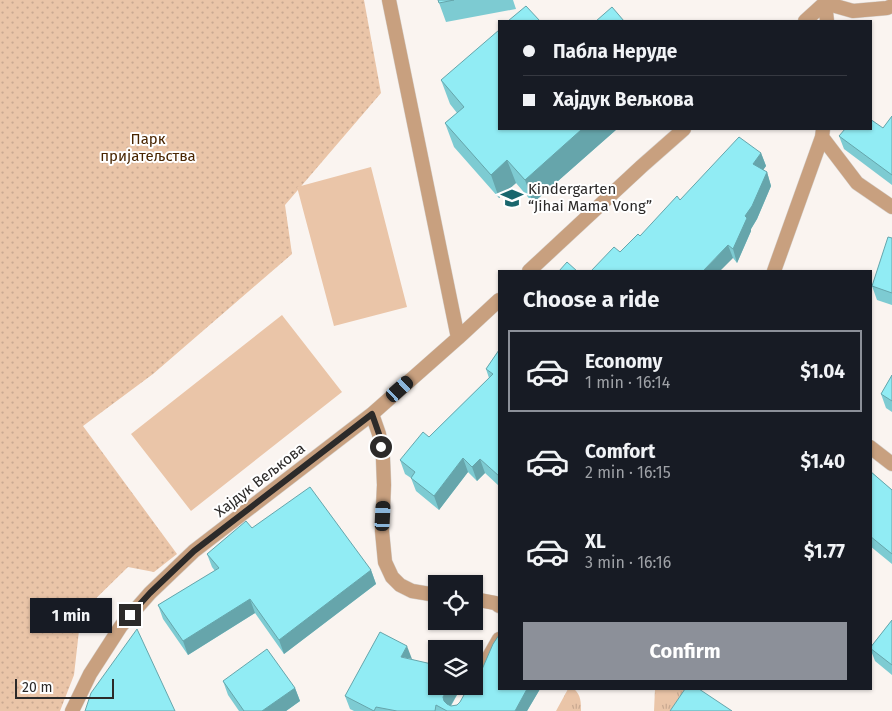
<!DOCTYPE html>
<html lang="en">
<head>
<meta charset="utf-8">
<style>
	:root { --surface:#171b24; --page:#242831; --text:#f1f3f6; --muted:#9ea1a6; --line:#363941; --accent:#8c9099 }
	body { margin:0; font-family:"Fira Sans",sans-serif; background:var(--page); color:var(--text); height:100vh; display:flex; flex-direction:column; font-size:19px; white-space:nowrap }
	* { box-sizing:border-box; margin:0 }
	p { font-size:16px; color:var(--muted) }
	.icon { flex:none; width:28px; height:28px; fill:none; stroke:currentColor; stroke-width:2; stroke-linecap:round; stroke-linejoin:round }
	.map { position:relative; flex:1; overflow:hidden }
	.details { position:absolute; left:498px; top:270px; width:374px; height:420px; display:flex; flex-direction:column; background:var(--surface); border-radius:0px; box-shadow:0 1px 4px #0004 }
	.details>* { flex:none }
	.guide { position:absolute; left:498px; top:20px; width:374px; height:110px; border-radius:0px; box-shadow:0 1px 4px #0004; display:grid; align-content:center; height:110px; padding:0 25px; background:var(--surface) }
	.controls { position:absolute; left:428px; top:575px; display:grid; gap:10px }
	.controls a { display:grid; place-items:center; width:55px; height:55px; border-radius:0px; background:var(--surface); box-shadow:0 1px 4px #0004; font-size:25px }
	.scale { position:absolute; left:15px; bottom:12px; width:99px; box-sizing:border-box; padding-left:5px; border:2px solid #2c2a29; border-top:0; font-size:14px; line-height:18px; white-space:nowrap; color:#2c2a29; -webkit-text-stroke:4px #fff; paint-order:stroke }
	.end { position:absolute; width:22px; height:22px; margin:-11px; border:6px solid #2c2a29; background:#fff; box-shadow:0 0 0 2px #fff }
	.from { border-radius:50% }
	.bubble { position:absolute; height:35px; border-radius:0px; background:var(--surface); box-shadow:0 1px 4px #0004; font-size:16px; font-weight:700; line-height:35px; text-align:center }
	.car { position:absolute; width:15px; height:30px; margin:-15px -8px; border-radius:6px; box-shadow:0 0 4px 1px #0007; background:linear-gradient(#222 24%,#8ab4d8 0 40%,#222 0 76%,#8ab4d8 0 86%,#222 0) }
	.guide b { display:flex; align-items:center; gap:18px; height:48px; font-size:19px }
	.guide b+b { border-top:1px solid var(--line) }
	.guide i { width:12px; height:12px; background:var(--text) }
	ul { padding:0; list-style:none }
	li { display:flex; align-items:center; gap:15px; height:82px; margin:0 10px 8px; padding:0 15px; border:2px solid transparent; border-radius:0px }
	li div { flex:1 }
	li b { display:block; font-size:19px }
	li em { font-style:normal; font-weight:700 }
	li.active { border-color:var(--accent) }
	li>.icon { width:45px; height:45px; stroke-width:1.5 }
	h2 { padding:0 25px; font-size:22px; line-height:60px }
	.button { display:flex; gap:10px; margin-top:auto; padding:10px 25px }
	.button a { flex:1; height:58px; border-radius:0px; background:var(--accent); color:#fff; font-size:20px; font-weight:700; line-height:58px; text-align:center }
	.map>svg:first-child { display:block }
	.grass { fill:url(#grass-tufts) }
	.park { fill:url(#park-dots) }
	.pitch { fill:#eac5a8 }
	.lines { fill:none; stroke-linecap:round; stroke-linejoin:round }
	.minor-casing { stroke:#d5d0cc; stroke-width:15 }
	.minor { stroke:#c8a07f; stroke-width:14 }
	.wall { fill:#7dcbd2 }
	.shaded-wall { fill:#66a5ab }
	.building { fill:#91ecf4; stroke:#66a5ab }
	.route { stroke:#2c2a29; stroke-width:6 }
	.labels { text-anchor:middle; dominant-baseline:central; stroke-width:4; stroke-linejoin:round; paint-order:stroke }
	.park-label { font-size:15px; fill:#492602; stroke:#fff }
	.poi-label { font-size:15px; fill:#2c2a29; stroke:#fff; text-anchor:start }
	.street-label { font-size:15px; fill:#2c2a29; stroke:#fff }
</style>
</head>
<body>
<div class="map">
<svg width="892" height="711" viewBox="0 0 892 711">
	<defs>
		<pattern id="grass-tufts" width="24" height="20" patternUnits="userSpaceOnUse" patternTransform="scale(1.25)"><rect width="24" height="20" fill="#eac5a8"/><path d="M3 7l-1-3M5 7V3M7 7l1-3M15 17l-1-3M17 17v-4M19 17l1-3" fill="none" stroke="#c9a991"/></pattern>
		<pattern id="park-dots" width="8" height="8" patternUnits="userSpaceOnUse" patternTransform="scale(1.25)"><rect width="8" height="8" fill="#eac5a8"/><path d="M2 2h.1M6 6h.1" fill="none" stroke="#c9a991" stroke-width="1.8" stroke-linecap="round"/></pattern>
	</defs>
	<rect width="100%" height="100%" fill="#faf4f0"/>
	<path class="grass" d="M568,689H574C581,695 581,702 581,711H556Z
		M655,689H685L684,711H654Z"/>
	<path class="park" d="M0,0H364L381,93L285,205L292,254L153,374L83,426L177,554L154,572L128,567L81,613L74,675L60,711H0Z"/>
	<path class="pitch" d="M371,167L407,307L334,326L297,187Z
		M282,315L342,392L191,511L131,434Z"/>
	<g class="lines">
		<g class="minor-casing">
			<path id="minor" d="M389,0L458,338
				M805,21L828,0
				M827,21L825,3L853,11L887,8L892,6
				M822,137L857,183L892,207
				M529,271L642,166L684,129
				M774,271L822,137L823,129
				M372,414L379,434L383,459L384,485L382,531L385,562L392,577L400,585L412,591L436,595
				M870,447L892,464
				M474,599L495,603L499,606
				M474,683L499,639
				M72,711L90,674L121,626L150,593L194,551L372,414L458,338L499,300"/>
		</g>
		<use href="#minor" class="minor"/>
	</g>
	<path class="wall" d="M438,0H513L516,9L446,22Z
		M441,80L499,129H617L533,203L516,183L499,198L454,147L445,123L457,113L450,104Z
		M892,116V185L844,149L839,136L883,128Z
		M761,153L766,166L763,170L767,172L771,186L757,219L751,229V231L737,263L733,258L620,252L640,236L680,200Z
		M892,238V305L877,300L872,286Z
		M499,350V486L485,473L477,481L468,472L439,510L416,491L411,478L405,474L400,460L429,437L489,378L486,369Z
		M892,375V412L886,408L881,394Z
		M870,471L892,490V564L870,546Z
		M252,528L371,570L376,584L284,654L255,613L188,655L163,619L158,605L215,571L212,567L207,554Z
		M892,620V675L875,661L870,648Z
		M412,659L462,686L451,706L457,705L499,689H540L527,711H354L350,709L345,696Z
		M223,681L295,688L300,701L286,711H239L228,695Z"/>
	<path class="shaded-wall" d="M582,129H617L533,203L525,180Z
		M761,153L766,166L758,177L753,164Z
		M507,160L516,183L499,198L491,175Z
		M767,172L771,186L757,219L751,229V231L737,263L733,249L745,216Z
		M728,245L733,258L720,271H703Z
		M463,458L468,472L439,510L434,496Z
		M480,459L485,473L477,481L472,467Z
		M371,570L376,584L284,654L279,640Z
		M250,599L255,613L188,655L183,641Z
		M407,646L412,659L401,657Z
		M449,686H462L448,710L444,701L443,697Z
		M295,688L300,701L286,711H262Z
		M527,689H540L527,711H515Z"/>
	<path class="building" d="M438,0H454L439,3Z
		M526,6L540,21H508Z
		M612,7L624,21H596Z
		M499,30V129H582L525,180L507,160L491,175L445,123L464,107L441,80Z
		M892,116V175L839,136L845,129H870V119L883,128Z
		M739,137L761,153L753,164L767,172L752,206L745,216L747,218L733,249L728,245L703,271H591L614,247L620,252L638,234L640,236L677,196L680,200Z
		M888,237L892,238V293L872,286Z
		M567,262L577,271H559Z
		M499,350V476L480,459L472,467L463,458L434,496L411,478L415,472L400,460L423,432L429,437L493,374L486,369Z
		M892,375V401L881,394Z
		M870,471L892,490V554L870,536Z
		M310,487L371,570L279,640L250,599L183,641L158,605L219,568L207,554L246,521L252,528Z
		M892,620V665L870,648Z
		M137,629L175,711H85L91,693Z
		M380,632L407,646L401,657L436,665V686H449L443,697L444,701L447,704L451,706L457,705L460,702L469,686H474V677L477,673L480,674L493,644L499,635V689H527L515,711H447L436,705L435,711H397L376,707L374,711L345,696Z
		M267,649L295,688L262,711H244L223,681Z
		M685,689H699L732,711H670Z"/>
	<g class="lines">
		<path class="route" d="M130,615L150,593L194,551L372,414L379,434L381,447"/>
	</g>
	<defs>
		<g id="school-bare" transform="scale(1.725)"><path d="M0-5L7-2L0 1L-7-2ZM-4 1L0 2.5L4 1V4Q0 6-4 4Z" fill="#19666d" stroke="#fff" stroke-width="2.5" paint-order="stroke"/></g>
	</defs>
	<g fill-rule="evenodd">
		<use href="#school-bare" x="512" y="198"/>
	</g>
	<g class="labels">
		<g class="park-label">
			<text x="148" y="139">Парк<tspan x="148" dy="17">пријатељства</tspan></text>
		</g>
		<g class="poi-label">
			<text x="528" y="189">Kindergarten<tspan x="528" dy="17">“Jihai Mama Vong”</tspan></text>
		</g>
		<g class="street-label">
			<text transform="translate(260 480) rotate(-38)">Хајдук Вељкова</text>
		</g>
	</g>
</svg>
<div class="controls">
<a><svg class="icon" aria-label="locate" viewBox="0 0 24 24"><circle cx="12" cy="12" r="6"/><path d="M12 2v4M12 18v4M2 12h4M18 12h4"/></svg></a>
<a><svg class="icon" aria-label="layers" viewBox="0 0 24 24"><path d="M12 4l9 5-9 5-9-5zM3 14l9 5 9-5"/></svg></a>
</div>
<div class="scale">20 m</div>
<i class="end from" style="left:381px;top:447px"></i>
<i class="end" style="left:130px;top:615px"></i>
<div class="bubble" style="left:30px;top:598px;width:82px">1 min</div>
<i class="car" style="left:400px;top:389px;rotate:48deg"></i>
<i class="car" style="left:383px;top:516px;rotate:3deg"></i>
<div class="guide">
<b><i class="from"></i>Пабла Неруде</b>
<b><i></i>Хајдук Вељкова</b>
</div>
<section class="details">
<h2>Choose a ride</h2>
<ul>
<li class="active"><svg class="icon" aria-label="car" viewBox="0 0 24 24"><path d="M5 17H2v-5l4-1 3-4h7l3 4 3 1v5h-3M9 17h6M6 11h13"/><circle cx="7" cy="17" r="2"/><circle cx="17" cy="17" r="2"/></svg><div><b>Economy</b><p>1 min · 16:14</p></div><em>$1.04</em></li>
<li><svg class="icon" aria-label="car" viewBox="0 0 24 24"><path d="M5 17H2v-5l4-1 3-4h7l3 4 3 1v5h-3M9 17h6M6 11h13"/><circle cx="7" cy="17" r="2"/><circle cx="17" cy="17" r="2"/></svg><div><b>Comfort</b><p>2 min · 16:15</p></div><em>$1.40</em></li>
<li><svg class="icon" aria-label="car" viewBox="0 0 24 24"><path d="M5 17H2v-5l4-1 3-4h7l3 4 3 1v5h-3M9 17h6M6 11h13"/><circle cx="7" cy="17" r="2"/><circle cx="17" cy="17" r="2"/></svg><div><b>XL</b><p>3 min · 16:16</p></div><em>$1.77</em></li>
</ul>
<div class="button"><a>Confirm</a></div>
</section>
</div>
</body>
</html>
